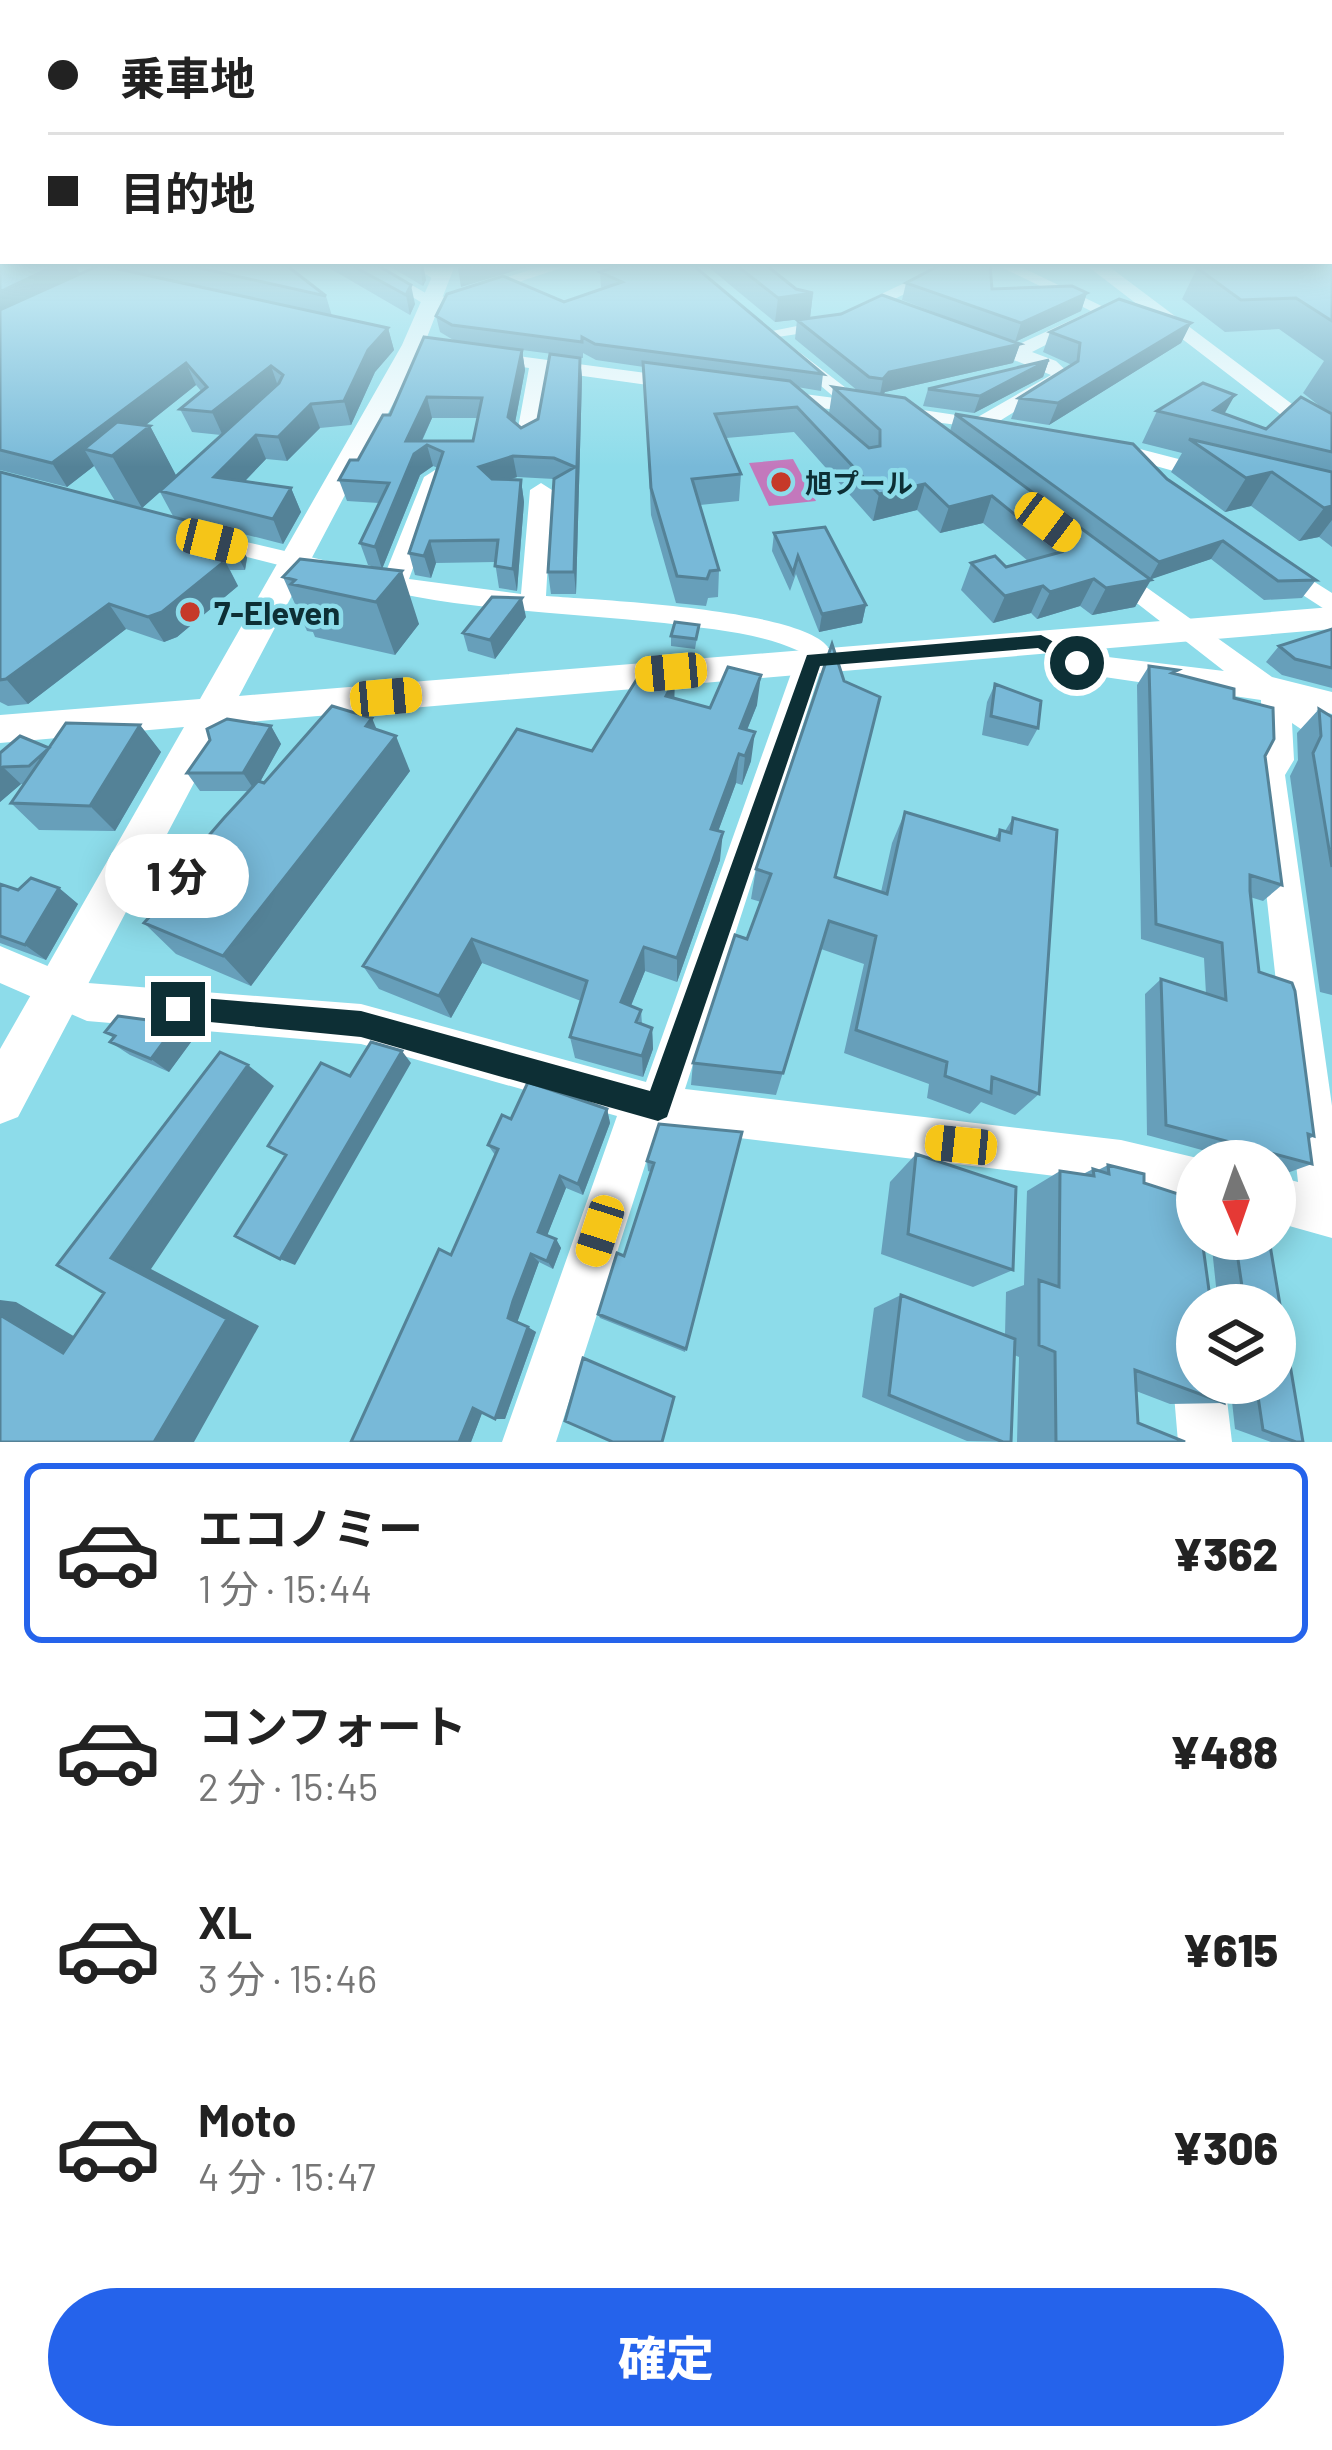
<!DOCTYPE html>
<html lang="ja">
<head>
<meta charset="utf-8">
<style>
	:root { --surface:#fff; --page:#f2f2f2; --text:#222; --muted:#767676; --line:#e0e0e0; --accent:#2563eb }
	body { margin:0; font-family:Barlow,"Noto Sans JP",sans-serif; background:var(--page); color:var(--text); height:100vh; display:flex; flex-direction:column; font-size:45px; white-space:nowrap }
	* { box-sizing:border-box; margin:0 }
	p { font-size:39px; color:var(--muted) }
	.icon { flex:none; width:66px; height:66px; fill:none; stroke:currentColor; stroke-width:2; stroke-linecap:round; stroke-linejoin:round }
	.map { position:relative; height:1442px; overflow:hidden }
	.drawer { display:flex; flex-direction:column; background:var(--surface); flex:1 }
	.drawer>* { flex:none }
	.guide { position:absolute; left:0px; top:0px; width:1332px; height:264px; box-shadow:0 6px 30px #0003; display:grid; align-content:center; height:264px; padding:0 48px; background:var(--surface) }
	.needle { width:78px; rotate:178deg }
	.fabs { position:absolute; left:1176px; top:1140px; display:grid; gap:24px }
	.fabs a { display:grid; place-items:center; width:120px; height:120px; border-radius:50%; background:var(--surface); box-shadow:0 6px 30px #0003; font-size:60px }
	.end { position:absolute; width:54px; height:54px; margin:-27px; border:15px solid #0d2f35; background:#fff; box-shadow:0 0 0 6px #fff }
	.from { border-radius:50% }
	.bubble { position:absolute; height:84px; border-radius:42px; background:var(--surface); box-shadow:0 6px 30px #0003; font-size:39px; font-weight:800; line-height:84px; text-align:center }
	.car { position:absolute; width:36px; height:72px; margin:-36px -18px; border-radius:15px; box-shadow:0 0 9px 3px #0007; background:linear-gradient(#f5c518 24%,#345 0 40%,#f5c518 0 76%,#345 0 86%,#f5c518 0) }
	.guide b { display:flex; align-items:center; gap:42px; height:114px; font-size:45px }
	.guide b+b { border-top:3px solid var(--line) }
	.guide i { width:30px; height:30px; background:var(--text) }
	ul { padding:21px 0 0; list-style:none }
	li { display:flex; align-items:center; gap:36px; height:180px; margin:0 24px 18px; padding:0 24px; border:6px solid transparent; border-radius:18px }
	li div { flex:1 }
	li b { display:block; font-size:45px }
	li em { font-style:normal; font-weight:800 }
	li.active { border-color:var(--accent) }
	li>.icon { width:108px; height:108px; stroke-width:1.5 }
	.cta { display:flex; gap:24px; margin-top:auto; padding:24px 48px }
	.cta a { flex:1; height:138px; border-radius:72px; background:var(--accent); color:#fff; font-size:48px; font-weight:800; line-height:138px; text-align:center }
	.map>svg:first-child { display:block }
	.water { fill:#c378bc }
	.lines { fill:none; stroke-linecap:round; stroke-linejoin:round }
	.minor { fill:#fff; fill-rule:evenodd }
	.tertiary { fill:#fff; fill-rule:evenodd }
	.wall { fill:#679fba; fill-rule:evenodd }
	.shaded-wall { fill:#548297 }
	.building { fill:#78b9d8; stroke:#548297; stroke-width:3; fill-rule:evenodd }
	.route { fill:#0d2f35 }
	.poi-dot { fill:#c63929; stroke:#8ddcea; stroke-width:4.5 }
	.labels { text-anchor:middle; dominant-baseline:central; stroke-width:9; stroke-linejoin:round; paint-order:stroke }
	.far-poi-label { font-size:27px; font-weight:bold; fill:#0d2f35; stroke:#8ddcea; text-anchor:start }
	.poi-label { font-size:33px; font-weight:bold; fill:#0d2f35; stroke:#8ddcea; text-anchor:start }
</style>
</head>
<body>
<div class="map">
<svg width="1332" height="1442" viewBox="0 0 1332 1442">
	<rect width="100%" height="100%" fill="#8ddcea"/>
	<path class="water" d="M793,459L816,501L769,506L749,463Z"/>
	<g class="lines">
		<path class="minor" d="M359,265H377L436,299L546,265H570L434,310Z
			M410,265H429L450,278L437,281Z
			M942,265H962L837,328L771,338L762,333L827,320Z
			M997,265H1017L1112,311L1032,352L1056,361L1072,376L998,422V430L773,402L763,396L773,390L835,398L784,354L781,350L790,345L863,401L976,418L1051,375L972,343V335L1015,346L1091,311Z
			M488,352L684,378L693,384L684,390L547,371L536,439L526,445L516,439L529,368L482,361L479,357Z
			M1109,441L1221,470L1224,475L1213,482L1102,451V443Z
			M435,470L446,477L409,579L521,594L530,490L541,483L552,490L546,596C599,600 800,609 828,647L685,1089L1121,1140L1210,1161H1197V1201L1121,1184L657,1128L556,1442H502L617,1116L361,1044L87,1021L0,983V946L88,983L361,1004L646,1082L799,651C757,632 709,629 664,623C563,612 461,611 362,585V573L385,574L424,477Z
			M208,533L327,561L330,567L318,575L199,545V535Z
			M1278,559L1332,593V614L1269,573V561Z
			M1111,562L1272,677L1332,692V714L1316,710L1332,722V750L1292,723L1294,760L1285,775L1332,1106V1238L1275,1222V1176L1298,1182L1253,773L1262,758L1261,700L1077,673L1027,642L1041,633L1083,654L1224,671L1102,576L1098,570Z
			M1197,1358V1383H1225L1232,1442H1178L1173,1383L1181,1365Z"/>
		<path class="tertiary" d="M437,265H455L424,345L239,696L1332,607V629L225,724L18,1117L0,1124V1049L184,727L0,743V715L200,699L402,345Z
			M1086,265H1107L1332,434V454Z"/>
	</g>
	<path class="wall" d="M0,265H75L80,274L104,265H286L326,296L332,316L388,328L394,350L375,372L351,425L320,428L287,461L266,459L245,481L291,488L301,512L283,544L173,516L160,492L142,508L115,501L94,466L67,487L0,470ZM196,385L201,391L180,409L192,432L221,435L176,476L150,426L146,425Z
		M324,265H377L415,304L410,315Z
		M387,265H423L426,280L423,286Z
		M706,265H766L796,289L813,293L810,318L775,322Z
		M940,265H994L991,267L992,289L1087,293L1081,311L1015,342L1020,344L1013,363L885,392L883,395L950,431L955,414L1167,479L1316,580L1302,598L1264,600L1211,559L1150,579L1135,607L1092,615L1080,606L1037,619L1031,613L993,623L961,590L971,563L1006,567L1028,561L983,523L940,533L917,510L873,521L794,432L726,438L741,474L739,501L700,505L719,570L718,597L708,598L706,606L676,603L651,515L644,367L596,360L583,353V358L522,350L525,370L515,423L521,428L538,419L580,358L582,378L576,594H551L548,572L554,479L517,477L509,480H521L524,502L517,591L499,588L495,562L436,563L431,578L415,575L409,553L438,468L433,466L420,475L382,569L419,624L395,655L315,637L313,632L307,631L283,577L382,569L368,565L360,543L379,503L347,501L339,480L358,460L390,415L455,341L440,332L436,316L564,302L603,288L601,287L600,272L823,374L821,391L797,387L842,426L829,413L833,387L858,391L795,339L797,320L997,336L902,300L906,283ZM432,418H478L473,441H422Z
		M1332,265V547L1319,537L1299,541L1251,506L1225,512L1171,472L1182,453L1142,443L1157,411L1224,414L1266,429L1326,411L1303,393L1324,361L1279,329L1225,332L1182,299L1197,268Z
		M1191,323L1181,343L1049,425L1011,419L1019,398L1072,365L1043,352L1050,332Z
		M1049,360L1043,377L974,413L923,406L928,389Z
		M0,472L235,533L247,558L245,570H230L238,586L177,637L164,642L126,629L28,704L8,706L0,702Z
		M774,533L866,605L862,623L819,632L796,574L790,591L772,551Z
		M526,617L495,659L468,651L463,633Z
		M699,625L695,649L671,646V636Z
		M1332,629V688L1282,675L1266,662L1279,646Z
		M1149,666L1176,674L1234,698L1265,756L1282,885L1263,901L1250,897L1259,972L1314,1136L1309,1139L1312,1164L1287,1173L1275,1170V1161H1242L1147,1135L1145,994L1161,979L1206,994L1204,958L1141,939L1137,685Z
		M995,684L1038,728L1028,746L982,735L987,702Z
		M674,698L710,708L757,705L747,730L751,761L742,785L736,783L718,831L720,860L677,982L645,971L631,1006L641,1010L642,1024L652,1028L653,1049L643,1077L575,1058L570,1037L581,1001L482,963L451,1018L379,989L363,966L592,751Z
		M1319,709L1332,717V995L1320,992L1290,776L1298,760L1297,733Z
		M140,725L161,752L115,831L39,830L11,803L24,784H21L0,802V753L49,748Z
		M271,726L281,744L260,782L264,783L377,730L410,771L251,986L176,954L144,923L185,877L179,870L249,791H200L187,773Z
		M905,812L995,838L1000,830L1005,831L1013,818L1039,1094L1015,1115L981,1102L970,1114L927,1098L929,1084L844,1053L864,964L821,949L776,1095L691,1085L693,1063L747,939L761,902L751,899L756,869L835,877L881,892L892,843Z
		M0,884L18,890L59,888L78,904L46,960L0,943Z
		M105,1032L194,1038L169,1072L130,1055L110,1042L114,1038Z
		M607,1109L610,1123L583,1195L566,1188L547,1235L556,1239L561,1248L553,1269L539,1262L522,1307L517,1322L536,1332L505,1419H495L482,1413L471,1442H352L451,1255L495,1155L488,1145L511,1119Z
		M742,1132L685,1352L600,1318L598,1314L624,1256L651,1172L648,1171L647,1161Z
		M916,1154L1013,1270L973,1287L881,1254L890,1182Z
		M1108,1165L1144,1183L1224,1403L1170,1404L1136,1391L1138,1423L1185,1442H1017L1019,1357L1014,1355L1011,1442L967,1441L862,1397L874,1308L901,1295L1005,1335L1006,1292L1024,1285L1027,1191L1060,1171L1083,1174L1093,1169L1098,1170Z
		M1211,1239H1235V1243V1239H1269L1303,1442H1271L1235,1429L1230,1383H1275V1305H1218Z"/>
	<path class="shaded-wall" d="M56,265H75L82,278L0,320V292Z
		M420,265H423L426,280L423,286Z
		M466,265H534L461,287L458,268Z
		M411,285L415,304L410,315L406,295Z
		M813,293L810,318L775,322L778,298Z
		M1087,293L1081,311L1015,342L1021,323Z
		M1191,323L1181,343L1049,425L1058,403Z
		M388,328L394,350L375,372L351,425L344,401L368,350Z
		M1020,344L1013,363L885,392L879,399L883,379L889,372Z
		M522,350L525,370L512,438L508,417Z
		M580,358L582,378L576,594L574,572Z
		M1049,360L1043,377L974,413L980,396Z
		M186,363L196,385L108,455L84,449L94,466L67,487L52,463Z
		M271,366L279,389L223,436L212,412Z
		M1235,395L1218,425L1214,410Z
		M427,397L432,418L416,453L427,445L433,466L420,475L382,569L375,547L406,441Z
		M311,404L320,428L287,461L278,437Z
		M150,426L177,477L142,508L112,456Z
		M256,435L266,459L226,501L214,477Z
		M513,456L517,477L483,488L479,467Z
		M1272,472L1251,506L1225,512L1246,478Z
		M521,480L524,502L517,591L513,569Z
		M925,484L917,510L873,521L879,494Z
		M291,488L301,512L283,544L273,519Z
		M992,496L983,523L940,533L949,507Z
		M1332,506V520L1319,537L1299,541L1324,508Z
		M235,533L247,558L245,570L232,545Z
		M430,541L436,563L431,578L424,556Z
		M1223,541L1211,559L1149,580L1159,562Z
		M213,545L222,564L225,561L238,586L177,637L164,642L148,617L211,558Z
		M402,571L419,624L395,655L376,602Z
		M1094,579L1080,606L1037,619L1050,592Z
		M1151,580L1135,607L1092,615L1106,588Z
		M1043,586L1031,613L993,623L1005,596Z
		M522,598L526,617L495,659L490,640Z
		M109,604L126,629L28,704L6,679Z
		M866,605L862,623L819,632L822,614Z
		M761,675L757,705L736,757L740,728Z
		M675,679L674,709L666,696Z
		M372,718L385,749L396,736L410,771L251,986L223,956Z
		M140,725L161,752L115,831L90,806Z
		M271,726L281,744L255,791L243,773Z
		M755,732L751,761L742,785L745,756Z
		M739,754L736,783L709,856L711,829Z
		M3,767L21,784L0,802V769Z
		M723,832L720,860L677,982V958Z
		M59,888L78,904L46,960L25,945Z
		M472,939L482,963L451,1018L439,996Z
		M644,947L645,971L623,1025L621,1002Z
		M177,1024L194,1038L169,1072L151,1059Z
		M652,1028L653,1049L643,1077L642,1056Z
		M402,1051L411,1063L295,1265L280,1259Z
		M248,1065L274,1086L151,1269L259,1326L194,1442H154L111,1258Z
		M607,1109L610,1123L583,1195L578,1184Z
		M560,1176L566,1188L545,1241L538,1232Z
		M556,1239L561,1248L553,1269L547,1261Z
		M531,1254L539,1262L517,1323L508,1318Z
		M0,1300L16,1302L109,1357L63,1353L0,1315Z
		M528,1327L536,1332L505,1419H495Z
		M473,1408H484L471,1442H459Z"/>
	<path class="building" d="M0,265H56L0,292Z
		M100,265L388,328L368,350L344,401L311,404L278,437L256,435L214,477L291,488L273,519L160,491L279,383L283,375L271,366L212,412L180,409L207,387L186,363L52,463L0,450V310Z
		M186,265H286L326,296Z
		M351,265H377L411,285L406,295Z
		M621,265H693L823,374L595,344L582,337V342L452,325L436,316L447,294L503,276L564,302L622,282L600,272Z
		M736,265H766L796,289L813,293L778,298Z
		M940,265H990L992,289L1072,286L1087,293L1021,323L906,283Z
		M1257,265H1332V321L1296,298L1241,300L1197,268Z
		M882,295L1020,344L889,372L883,379L869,377L797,320L841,314Z
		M1119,299L1191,323L1058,403L1019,398L1078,361L1080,343L1050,332Z
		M424,337L522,350L508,417L521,428L538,419L550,354L580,358L574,572H548L554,479L575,467L554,458L513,456L479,467L492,479L521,480L513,569L495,566L498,540L430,541L424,556L409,553L443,452L427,445L414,454L375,547L360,543L389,483L339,480L350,460H358L383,415H390ZM427,397L482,398L473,441H406Z
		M1049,360L980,396L928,389Z
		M643,362L790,381L869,448L880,446V430L833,387L905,398L1151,580L1106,588L1094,579L1050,592L1043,586L1005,596L971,563L995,556L1006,567L1061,552L992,496L949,507L925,484L879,494L797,407L715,414L741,474L692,479L719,570L710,571L707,579L677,576L651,488Z
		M1203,383L1235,395L1214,410L1266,429L1301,397L1332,414V452L1157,411Z
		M955,414L1133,444L1167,479L1316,580L1278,581L1223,541L1159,562Z
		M117,422L150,426L112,456L84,449Z
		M1189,439L1332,472V506L1324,508L1272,472L1246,478Z
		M0,472L235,533L232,545H213L211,558L225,561L162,612L148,617L109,604L6,679L0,680Z
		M825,527L866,605L822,614L798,556L793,573L774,533Z
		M300,559L402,571L376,602L291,584L295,580L283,577Z
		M492,597L522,598L490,640L463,633Z
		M675,622L699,625L696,639L671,636Z
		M1332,629V668L1295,659L1279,646Z
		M832,644L844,681L880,697L835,877L887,894L905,812L999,840L1000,830L1011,833L1013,818L1057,830L1039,1094L992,1077L991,1093L945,1076L947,1062L856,1030L876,936L829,921L783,1073L693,1063L735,935L747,939L771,874L756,869Z
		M1149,666L1178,670L1172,673L1234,689V698L1273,708L1274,739L1265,756L1282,885L1250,875V891L1259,972L1292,983L1295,991L1314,1136L1308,1134L1312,1164L1166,1125L1161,979L1226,1000L1222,943L1156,924Z
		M728,667L761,675L740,728L755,732L745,756L739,754L711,829L723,832L677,958L644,947L621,1002L641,1010L636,1022L652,1028L642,1056L570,1037L587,981L472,939L439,996L363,966L517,729L592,751L642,671L675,679L666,696L710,708Z
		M995,684L1041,701L1038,728L991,716Z
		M332,706L372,718L366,726L396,736L223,956L144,923L188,873L179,870L224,818L258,781L264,783Z
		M1319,709L1332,717V867L1313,753L1321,736Z
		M227,719L271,726L243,773H187L210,740L207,729Z
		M66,723L140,725L90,806L11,803Z
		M20,736L49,748L29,766L3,767L0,769V753Z
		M31,878L59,888L25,945L0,936V884L18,890Z
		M118,1016L177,1024L151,1059L110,1042L115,1036L105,1032Z
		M371,1042L402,1051L280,1259L235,1236L286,1155L268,1146L321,1063L350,1076Z
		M220,1052L248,1065L111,1258L227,1319L154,1442H0V1315L63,1353L104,1293L57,1265Z
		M528,1082L607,1109L578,1184L560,1176L538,1232L556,1239L547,1261L531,1254L513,1301L508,1318L528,1327L495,1419L473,1408L459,1442H351L439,1249L451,1255L498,1149L488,1145L502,1115L511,1119Z
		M659,1124L742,1132L686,1349L598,1314L617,1253L624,1256L654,1163L647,1161Z
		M916,1154L1016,1187L1013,1270L908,1234Z
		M1108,1165L1144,1174V1183L1197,1200V1239H1202L1211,1305H1197V1383H1221L1224,1403L1135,1370L1138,1423L1185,1442H1056L1055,1352L1039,1345V1280L1059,1287L1060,1171L1094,1176L1093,1169L1109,1174Z
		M1235,1239H1269L1303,1442H1296L1263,1430L1256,1383H1275V1305H1235L1244,1300Z
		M901,1295L1015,1339L1011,1442H1003L889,1395Z
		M583,1358L674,1397L662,1442H613L565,1421Z"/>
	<linearGradient id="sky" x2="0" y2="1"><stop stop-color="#999cd6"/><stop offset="0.57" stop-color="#cceff6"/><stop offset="1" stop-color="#cceff6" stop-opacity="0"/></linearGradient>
	<rect width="1332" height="467" fill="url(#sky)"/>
	<path class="route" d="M1041,635L1083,658V668H1070L1038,648L820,666L667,1117L658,1121L361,1037L169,1018V1000L178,996L361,1011L650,1091L807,655Z"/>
	<g class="poi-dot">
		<circle cx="781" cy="482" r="12"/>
		<circle cx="190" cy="612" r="12"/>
	</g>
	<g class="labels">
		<g class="far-poi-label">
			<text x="805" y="482">旭プール</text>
		</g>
		<g class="poi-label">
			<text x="214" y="612">7-Eleven</text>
		</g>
	</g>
</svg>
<div class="fabs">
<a><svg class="needle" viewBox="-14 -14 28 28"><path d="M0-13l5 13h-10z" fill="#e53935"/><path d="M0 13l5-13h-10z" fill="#767676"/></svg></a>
<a><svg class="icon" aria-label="layers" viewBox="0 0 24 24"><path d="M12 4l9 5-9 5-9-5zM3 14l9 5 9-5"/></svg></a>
</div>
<i class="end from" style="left:1077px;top:663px"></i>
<i class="end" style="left:178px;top:1009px"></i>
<div class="bubble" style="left:105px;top:834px;width:144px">1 分</div>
<i class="car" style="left:1048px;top:522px;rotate:127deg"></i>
<i class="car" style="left:212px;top:541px;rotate:104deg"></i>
<i class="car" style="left:671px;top:672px;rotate:265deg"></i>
<i class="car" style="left:386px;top:697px;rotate:85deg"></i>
<i class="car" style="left:961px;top:1145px;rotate:276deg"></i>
<i class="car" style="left:600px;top:1231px;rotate:198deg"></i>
<div class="guide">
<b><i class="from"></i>乗車地</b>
<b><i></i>目的地</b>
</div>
</div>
<section class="drawer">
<ul>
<li class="active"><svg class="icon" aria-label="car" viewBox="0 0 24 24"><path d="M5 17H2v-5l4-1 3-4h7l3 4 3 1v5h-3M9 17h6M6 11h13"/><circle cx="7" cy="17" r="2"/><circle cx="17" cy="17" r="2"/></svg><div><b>エコノミー</b><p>1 分 · 15:44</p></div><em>¥362</em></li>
<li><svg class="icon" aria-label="car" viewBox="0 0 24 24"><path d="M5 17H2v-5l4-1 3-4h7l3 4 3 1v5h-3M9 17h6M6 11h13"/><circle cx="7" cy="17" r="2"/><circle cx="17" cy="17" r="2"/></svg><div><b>コンフォート</b><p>2 分 · 15:45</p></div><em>¥488</em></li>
<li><svg class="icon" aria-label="car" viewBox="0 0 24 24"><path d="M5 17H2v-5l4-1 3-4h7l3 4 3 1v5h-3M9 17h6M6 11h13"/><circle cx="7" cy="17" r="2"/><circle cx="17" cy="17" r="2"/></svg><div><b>XL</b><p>3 分 · 15:46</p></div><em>¥615</em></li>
<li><svg class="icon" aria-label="car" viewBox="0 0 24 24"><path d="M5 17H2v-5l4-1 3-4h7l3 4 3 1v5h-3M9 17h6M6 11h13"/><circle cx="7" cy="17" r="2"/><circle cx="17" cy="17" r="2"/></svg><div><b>Moto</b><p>4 分 · 15:47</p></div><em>¥306</em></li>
</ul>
<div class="cta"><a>確定</a></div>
</section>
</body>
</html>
